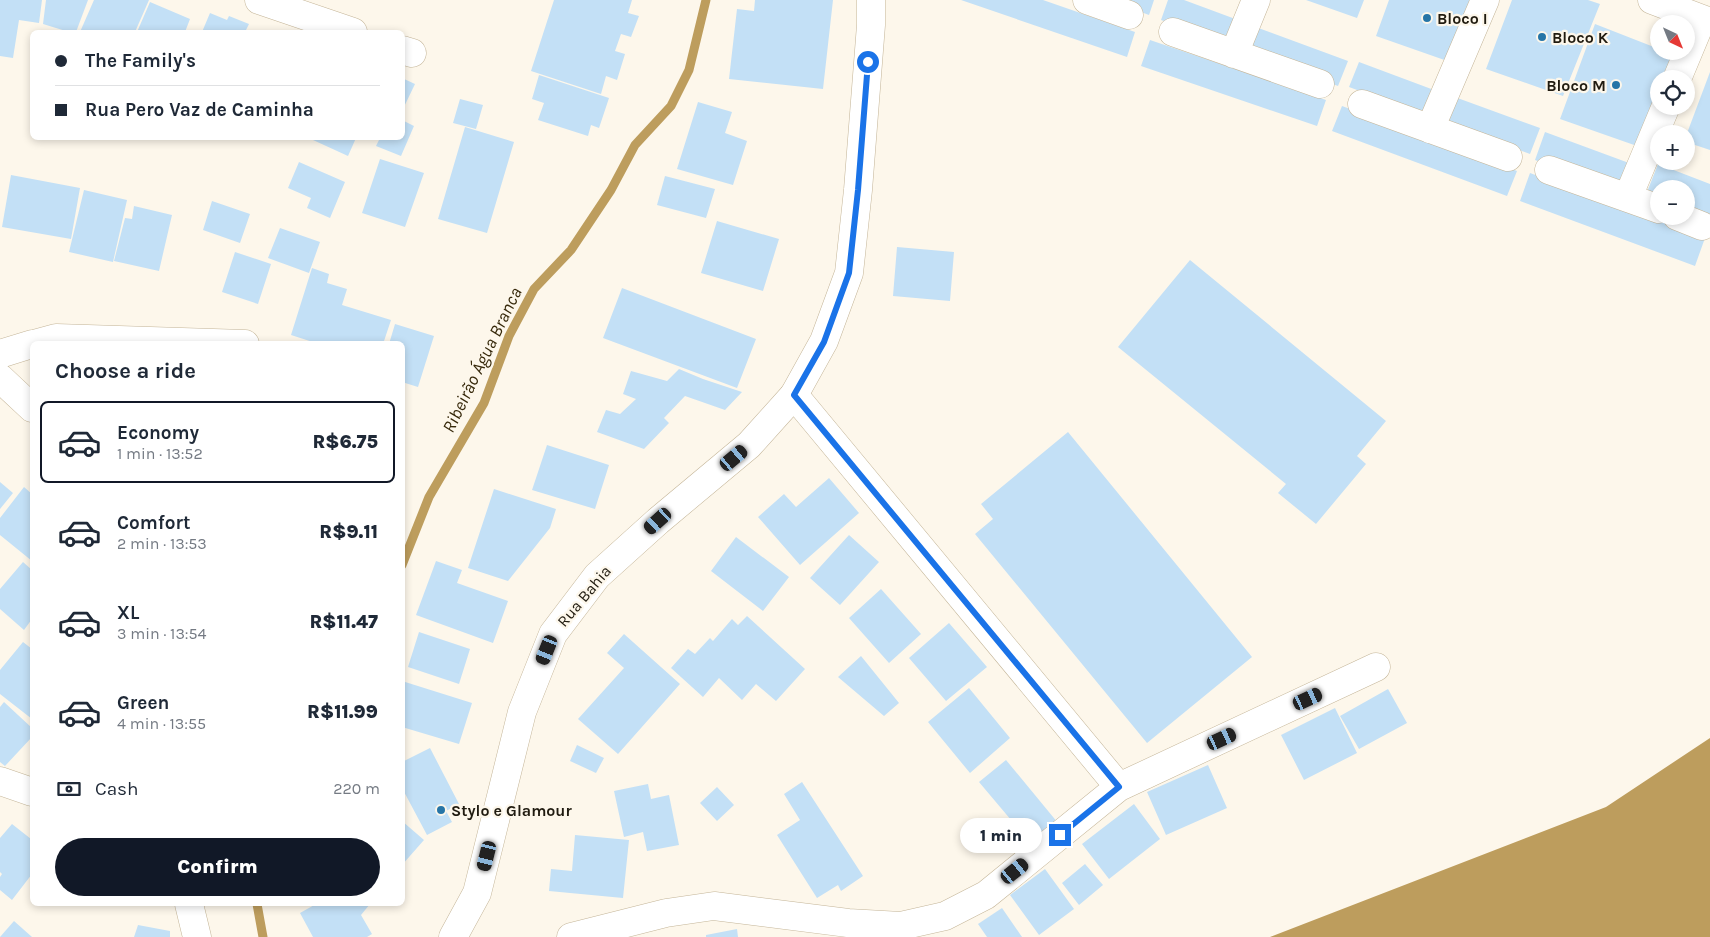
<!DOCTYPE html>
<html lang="en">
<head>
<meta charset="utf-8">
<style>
	:root { --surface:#fff; --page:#f2f2f3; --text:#1f2937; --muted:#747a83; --line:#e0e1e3; --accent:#111827 }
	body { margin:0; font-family:Karla,sans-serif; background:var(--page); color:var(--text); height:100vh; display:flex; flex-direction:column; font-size:19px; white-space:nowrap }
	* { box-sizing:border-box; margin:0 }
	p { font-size:16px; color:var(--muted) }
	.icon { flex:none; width:28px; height:28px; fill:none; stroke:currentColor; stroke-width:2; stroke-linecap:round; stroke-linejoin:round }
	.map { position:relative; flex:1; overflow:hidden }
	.side { position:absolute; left:30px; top:341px; width:375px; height:565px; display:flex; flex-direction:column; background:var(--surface); border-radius:8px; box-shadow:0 2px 8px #0003 }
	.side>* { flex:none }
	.hud { position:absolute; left:30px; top:30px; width:375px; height:110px; border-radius:8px; box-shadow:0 2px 8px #0003; display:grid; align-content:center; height:110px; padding:0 25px; background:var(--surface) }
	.needle { width:32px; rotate:137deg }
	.tools { position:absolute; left:1650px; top:15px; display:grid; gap:10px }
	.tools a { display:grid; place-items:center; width:45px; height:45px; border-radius:50%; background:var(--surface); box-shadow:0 2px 8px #0003; font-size:25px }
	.end { position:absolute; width:22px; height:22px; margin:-11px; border:6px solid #1a73e8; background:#fff; box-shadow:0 0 0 2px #fff }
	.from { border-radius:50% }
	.bubble { position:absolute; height:35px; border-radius:18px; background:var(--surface); box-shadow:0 2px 8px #0003; font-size:16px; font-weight:800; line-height:35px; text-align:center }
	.car { position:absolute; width:15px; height:30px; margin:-15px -8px; border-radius:6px; box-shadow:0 0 4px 1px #0007; background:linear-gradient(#222 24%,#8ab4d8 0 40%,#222 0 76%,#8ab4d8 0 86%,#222 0) }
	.hud b { display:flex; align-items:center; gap:18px; height:48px; font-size:19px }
	.hud b+b { border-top:1px solid var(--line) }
	.hud i { width:12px; height:12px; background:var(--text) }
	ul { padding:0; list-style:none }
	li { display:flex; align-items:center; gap:15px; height:82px; margin:0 10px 8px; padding:0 15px; border:2px solid transparent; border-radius:8px }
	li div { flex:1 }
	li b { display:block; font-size:19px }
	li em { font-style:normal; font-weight:800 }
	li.current { border-color:var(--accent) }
	li>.icon { width:45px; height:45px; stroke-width:1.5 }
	h2 { padding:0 25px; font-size:22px; line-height:60px }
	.pay { display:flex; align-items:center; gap:12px; height:55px; padding:0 25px; font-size:19px }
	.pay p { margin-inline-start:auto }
	.action { display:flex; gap:10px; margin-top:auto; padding:10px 25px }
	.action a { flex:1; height:58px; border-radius:30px; background:var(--accent); color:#fff; font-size:20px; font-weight:800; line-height:58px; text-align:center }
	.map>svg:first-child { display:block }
	.water { fill:#bd9d5d }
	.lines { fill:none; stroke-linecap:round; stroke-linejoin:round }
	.stream { stroke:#bd9d5d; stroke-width:9 }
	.building { fill:#c3e0f6 }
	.minor-casing { stroke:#c4b598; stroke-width:29 }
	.major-casing { stroke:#c4b598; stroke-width:29 }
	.minor { stroke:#fff; stroke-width:28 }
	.major { stroke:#fff; stroke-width:28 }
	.route { stroke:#1a73e8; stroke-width:6 }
	.poi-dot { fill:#2675a7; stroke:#fdf7eb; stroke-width:2 }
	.labels { text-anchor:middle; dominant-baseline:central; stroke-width:4.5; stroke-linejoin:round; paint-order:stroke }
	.poi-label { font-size:16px; font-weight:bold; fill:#201b10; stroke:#fdf7eb; text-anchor:start }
	.street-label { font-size:16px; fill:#201b10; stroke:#fdf7eb }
	.water-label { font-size:18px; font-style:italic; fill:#37290b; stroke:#fdf7eb }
</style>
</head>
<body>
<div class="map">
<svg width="1710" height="937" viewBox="0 0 1710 937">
	<rect width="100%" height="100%" fill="#fdf7eb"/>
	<path class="water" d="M1710,738V937H1270L1606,807Z"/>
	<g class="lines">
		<path class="stream" d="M402,565L429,497L484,403L509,336L534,289L571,250L611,190L635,145L671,106L689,70L706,0
			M257,904L263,937"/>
	</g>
	<path class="building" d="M0,0H42L39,23L19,20L13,58L0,56Z
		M46,0H88L76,32H69L43,24Z
		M94,0H149L135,32H80Z
		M554,0H632L628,13L639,16L631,37L621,34L615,51L625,54L617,80L606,76L601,94L531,71Z
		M755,0H833L823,89L729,79L737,9L754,11Z
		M961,0H1043L1135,32L1127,57Z
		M1109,0H1154L1149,15Z
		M1168,0H1184L1238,20L1229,45L1161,20Z
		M1306,0H1364L1357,18Z
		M1389,0H1478L1453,63L1376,36Z
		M1512,0H1588L1600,4L1563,96L1486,69Z
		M150,2L190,19L185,32H137Z
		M210,13L227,20L229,16L249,24L245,32H202Z
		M1595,24L1659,49V51H1664L1673,55L1664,79H1659V91L1637,146L1560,119Z
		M1253,26L1348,61L1338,86L1244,51Z
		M1150,40L1326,100L1317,126L1141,66Z
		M1359,62L1434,90L1425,115L1349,87Z
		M1710,72V150L1686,142V136Z
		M539,75L609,98L599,128L591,125L588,136L538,120L544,103L532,99Z
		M402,78L415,84L402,111Z
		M1452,96L1540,128L1530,154L1443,122Z
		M460,99L483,105L476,129L453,123Z
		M698,102L732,112L725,133L747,141L733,185L677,169Z
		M1342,106L1517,171L1507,196L1332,131Z
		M402,120L414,126L401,156L376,146L380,138H402Z
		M465,127L514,142L487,233L438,219Z
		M1545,132L1629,163L1618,191L1535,160Z
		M314,138H356L348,156L313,140Z
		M380,159L424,173L405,227L362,213Z
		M299,162L345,182L330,218L307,208L311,198L288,188Z
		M1658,164L1710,184V216L1686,207V189H1659V197L1647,192Z
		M1530,173L1705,238L1695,266L1520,201Z
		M11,175L80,188L71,239L2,227Z
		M665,176L715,189L706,218L657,205Z
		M84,190L127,200L113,262L69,252Z
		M212,201L250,214L240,243L203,230Z
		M134,206L172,215L159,271L114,261L125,218L132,219Z
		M717,221L779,239L763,291L701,273Z
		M280,228L320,242L309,273L268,258Z
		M897,247L954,252L950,301L893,296Z
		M235,252L271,264L258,304L222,292Z
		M1190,260L1386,421L1357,456L1366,464L1316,524L1278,493L1286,484L1118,347Z
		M312,268L329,274L327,283L347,289L342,305L391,320L383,344H319L291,335Z
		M622,288L756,339L737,388L603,338Z
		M395,324L434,336L418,387L402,382V344H389Z
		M679,369L703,379L742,392L725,410L685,396L664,418L669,423L644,449L597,432L606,410L620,414L636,399L623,394L631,371L667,381Z
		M1068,432L1252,657L1147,743L975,534L993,519L981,504Z
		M547,445L609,465L595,509L532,490Z
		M829,478L859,513L800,565L758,517L784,494L796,507Z
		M0,482L13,493L0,509Z
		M24,487L32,494V561L0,535V518Z
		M494,489L556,509L550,528L508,581L468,568Z
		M849,535L879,562L840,605L810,578Z
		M736,537L789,577L763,611L711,571Z
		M436,561L462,570L457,583L508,601L493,643L416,615Z
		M23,562L32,570V619L24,630L0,609V589Z
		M881,589L921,634L889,663L849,618Z
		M747,616L805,669L776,701L756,684L742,700L719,678L703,697L671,668L688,649L695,654L710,638L713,641L732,619L738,625Z
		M949,623L987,667L946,701L909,658Z
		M419,632L470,649L459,684L408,667Z
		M624,634L680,684L618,754L578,719L624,668L607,653Z
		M23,642L32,649V719L0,694V670Z
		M861,656L899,703L884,716L838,677Z
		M402,681L472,703L459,744L402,727Z
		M969,688L1010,738L970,773L928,722Z
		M1388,689L1407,723L1359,749L1340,716Z
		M4,702L32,728V737L5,766L0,762V707Z
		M1335,708L1357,753L1304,780L1281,735Z
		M577,745L604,758L596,773L570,761Z
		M430,748L459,804L446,811L452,822L427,835L402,788V762Z
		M1006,760L1058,823L1032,845L979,782Z
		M1208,765L1227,808L1166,835L1147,792Z
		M802,782L863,876L841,891L838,885L817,898L777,835L800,820L784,794Z
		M648,784L651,799L669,795L679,845L647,851L643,832L624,837L614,791Z
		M717,787L734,805L717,821L700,803Z
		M1134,804L1160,839L1109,879L1082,844Z
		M402,821L424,840L402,865Z
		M12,824L31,839L32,837V874L12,900L0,890V877L2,874L0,872V838Z
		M575,835L629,840L623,898L549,891L551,869L572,871Z
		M1085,864L1103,885L1079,905L1062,883Z
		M1045,869L1074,909L1039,935L1010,895Z
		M316,904H370L361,915L372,934L367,937H313L300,913Z
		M1002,908L1022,937H987L978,924Z
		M14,921L32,937H0Z
		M138,925L170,931V937H134Z
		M737,929L738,937H706V935Z"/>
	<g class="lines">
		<g class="minor-casing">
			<path id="minor" d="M259,0L353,32
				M1087,0L1129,15
				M1652,0L1710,22
				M1173,32L1320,84
				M402,50L412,53
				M1234,54L1256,0
				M1677,79L1702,19
				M1362,104L1508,157
				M1430,129L1485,0
				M1549,170L1659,209
				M1628,197L1666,106
				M1677,216L1702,226
				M34,344L56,338L245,344
				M0,354L32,344
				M0,378L32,408
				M794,395L1119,787
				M0,781L32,792
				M189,904L197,937
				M571,937L666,913L714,906L848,923L901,926L945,916L986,895L1119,787L1376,667"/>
		</g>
		<g class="major-casing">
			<path id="major" d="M453,937L477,893L522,712L553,634L597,576L658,521L749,445L794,395L824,341L849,273L858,190L871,25V0"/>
		</g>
		<use href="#minor" class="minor"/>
		<use href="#major" class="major"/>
	</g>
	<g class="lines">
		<path class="route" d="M868,62L858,190L849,273L824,342L794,395L1119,787L1060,835"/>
	</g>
	<g class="poi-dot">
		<circle cx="1427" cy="18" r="5"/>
		<circle cx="1542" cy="37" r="5"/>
		<circle cx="1616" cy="85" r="5"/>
		<circle cx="441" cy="810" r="5"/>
	</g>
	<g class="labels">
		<g class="poi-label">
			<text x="1437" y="18">Bloco I</text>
			<text x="1552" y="37">Bloco K</text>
			<text x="1606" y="85" text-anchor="end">Bloco M</text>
			<text x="451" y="810">Stylo e Glamour</text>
		</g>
		<g class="street-label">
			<text transform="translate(584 596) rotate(-50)">Rua Bahia</text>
		</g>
		<g class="water-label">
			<text transform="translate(482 360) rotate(-64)">Ribeirão Água Branca</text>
		</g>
	</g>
</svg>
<div class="tools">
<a><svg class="needle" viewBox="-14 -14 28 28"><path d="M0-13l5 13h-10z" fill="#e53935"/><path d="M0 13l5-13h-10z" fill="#747a83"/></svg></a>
<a><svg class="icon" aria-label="locate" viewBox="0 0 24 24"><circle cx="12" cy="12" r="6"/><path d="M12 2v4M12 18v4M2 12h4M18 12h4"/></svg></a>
<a>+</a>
<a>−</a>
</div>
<i class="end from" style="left:868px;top:62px"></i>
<i class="end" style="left:1060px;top:835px"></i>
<div class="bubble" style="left:960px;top:818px;width:82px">1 min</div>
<i class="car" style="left:734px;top:458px;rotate:50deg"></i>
<i class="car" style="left:658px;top:521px;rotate:228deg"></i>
<i class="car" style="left:547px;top:650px;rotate:202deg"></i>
<i class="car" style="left:1308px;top:699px;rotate:65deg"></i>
<i class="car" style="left:1222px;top:739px;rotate:65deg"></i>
<i class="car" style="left:487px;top:856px;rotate:194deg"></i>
<i class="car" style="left:1015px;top:871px;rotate:51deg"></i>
<div class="hud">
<b><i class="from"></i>The Family's</b>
<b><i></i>Rua Pero Vaz de Caminha</b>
</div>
<section class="side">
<h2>Choose a ride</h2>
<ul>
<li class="current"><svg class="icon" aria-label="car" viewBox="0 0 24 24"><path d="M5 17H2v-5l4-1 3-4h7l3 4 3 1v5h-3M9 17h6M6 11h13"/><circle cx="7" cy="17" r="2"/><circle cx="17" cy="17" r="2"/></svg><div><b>Economy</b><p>1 min · 13:52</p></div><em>R$6.75</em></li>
<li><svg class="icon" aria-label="car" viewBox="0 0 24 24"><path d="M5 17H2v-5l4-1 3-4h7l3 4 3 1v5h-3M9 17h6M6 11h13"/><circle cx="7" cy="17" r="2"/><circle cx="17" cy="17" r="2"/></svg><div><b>Comfort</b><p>2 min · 13:53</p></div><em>R$9.11</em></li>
<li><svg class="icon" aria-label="car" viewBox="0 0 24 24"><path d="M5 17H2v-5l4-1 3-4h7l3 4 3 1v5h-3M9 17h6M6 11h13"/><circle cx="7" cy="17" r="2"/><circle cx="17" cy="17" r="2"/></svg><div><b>XL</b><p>3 min · 13:54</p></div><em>R$11.47</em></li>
<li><svg class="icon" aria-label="car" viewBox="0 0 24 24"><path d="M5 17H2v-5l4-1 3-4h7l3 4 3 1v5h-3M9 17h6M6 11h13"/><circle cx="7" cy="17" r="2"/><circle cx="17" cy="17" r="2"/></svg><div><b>Green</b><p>4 min · 13:55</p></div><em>R$11.99</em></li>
</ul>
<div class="pay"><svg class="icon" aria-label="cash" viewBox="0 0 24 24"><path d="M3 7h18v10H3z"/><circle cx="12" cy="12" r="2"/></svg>Cash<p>220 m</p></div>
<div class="action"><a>Confirm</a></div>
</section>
</div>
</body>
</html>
